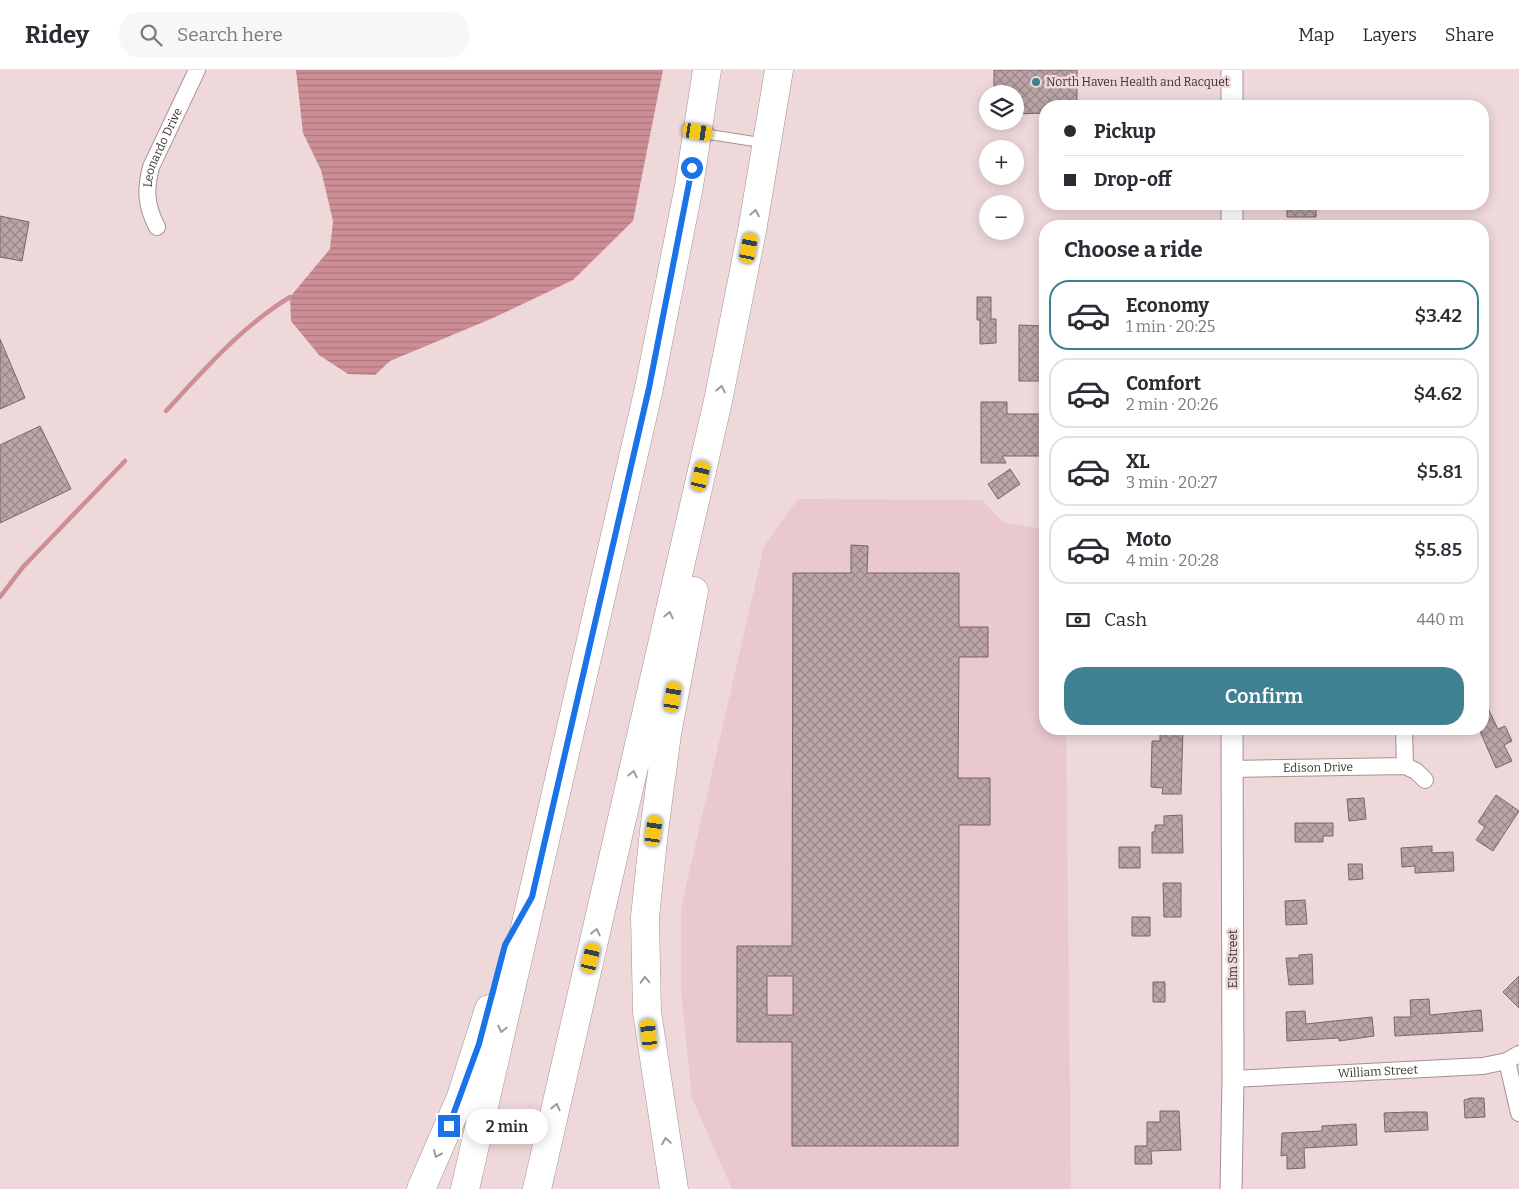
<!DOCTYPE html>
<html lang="en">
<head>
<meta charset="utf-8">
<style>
	:root { --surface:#fff; --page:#f7f7f7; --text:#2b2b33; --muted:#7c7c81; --line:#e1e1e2; --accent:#408093 }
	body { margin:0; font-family:Bitter,serif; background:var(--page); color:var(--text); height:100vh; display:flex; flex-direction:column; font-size:19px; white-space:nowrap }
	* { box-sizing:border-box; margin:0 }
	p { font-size:16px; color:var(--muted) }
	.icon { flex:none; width:28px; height:28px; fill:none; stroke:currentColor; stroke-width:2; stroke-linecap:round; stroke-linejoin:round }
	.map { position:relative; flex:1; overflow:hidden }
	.side { position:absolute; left:1039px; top:150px; width:450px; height:515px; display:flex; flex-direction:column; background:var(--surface); border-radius:20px; box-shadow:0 2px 12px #0003 }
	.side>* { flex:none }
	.top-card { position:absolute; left:1039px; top:30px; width:450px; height:110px; border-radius:20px; box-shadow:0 2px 12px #0003; display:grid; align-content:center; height:110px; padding:0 25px; background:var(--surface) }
	.fabs { position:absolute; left:979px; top:15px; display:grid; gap:10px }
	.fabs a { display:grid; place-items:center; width:45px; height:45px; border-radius:50%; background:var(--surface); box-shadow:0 2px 12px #0003; font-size:25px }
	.end { position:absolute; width:22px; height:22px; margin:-11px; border:6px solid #1a73e8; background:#fff; box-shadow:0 0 0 2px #fff }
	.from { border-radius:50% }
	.bubble { position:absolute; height:35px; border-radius:18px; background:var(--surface); box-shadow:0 2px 12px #0003; font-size:16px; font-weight:600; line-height:35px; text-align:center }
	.car { position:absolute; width:15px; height:30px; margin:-15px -8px; border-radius:6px; box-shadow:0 0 4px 1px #0007; background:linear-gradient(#f5c518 24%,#345 0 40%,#f5c518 0 76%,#345 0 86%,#f5c518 0) }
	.top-card b { display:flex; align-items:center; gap:18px; height:48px; font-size:19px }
	.top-card b+b { border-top:1px solid var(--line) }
	.top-card i { width:12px; height:12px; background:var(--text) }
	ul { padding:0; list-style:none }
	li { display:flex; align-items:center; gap:15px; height:70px; margin:0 10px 8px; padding:0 15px; border:2px solid var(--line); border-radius:20px }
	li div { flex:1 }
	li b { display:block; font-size:19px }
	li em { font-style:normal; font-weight:600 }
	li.current { border-color:var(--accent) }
	li>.icon { width:45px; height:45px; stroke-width:1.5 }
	h2 { padding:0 25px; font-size:22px; line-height:60px }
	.pay { display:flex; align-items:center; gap:12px; height:55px; padding:0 25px; font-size:19px }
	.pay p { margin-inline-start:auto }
	.cta { display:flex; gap:10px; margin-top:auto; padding:10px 25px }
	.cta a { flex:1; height:58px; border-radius:20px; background:var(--accent); color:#fff; font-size:20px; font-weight:600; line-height:58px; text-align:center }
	header { display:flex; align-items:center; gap:30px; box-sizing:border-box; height:70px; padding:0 25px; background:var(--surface); border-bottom:1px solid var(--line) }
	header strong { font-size:24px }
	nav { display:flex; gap:28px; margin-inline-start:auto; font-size:18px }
	.search { width:350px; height:45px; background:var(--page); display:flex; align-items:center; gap:12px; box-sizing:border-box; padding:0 18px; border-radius:20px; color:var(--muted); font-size:19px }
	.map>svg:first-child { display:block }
	.built { fill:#e9c9cd }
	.water { fill:url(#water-rules) }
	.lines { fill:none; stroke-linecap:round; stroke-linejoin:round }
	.stream { stroke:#ce8e96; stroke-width:4.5 }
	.building { fill:url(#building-cross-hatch); stroke:#7a6567; fill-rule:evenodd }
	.service-casing { stroke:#a69092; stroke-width:11 }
	.minor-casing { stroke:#a69092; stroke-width:18 }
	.tertiary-casing { stroke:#a69092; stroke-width:23 }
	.motorway-casing { stroke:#a69092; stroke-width:29 }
	.service { stroke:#fff; stroke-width:9 }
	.minor { stroke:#fff; stroke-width:16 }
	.tertiary { stroke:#fff; stroke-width:21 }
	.motorway { stroke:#fff; stroke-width:28 }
	.oneway { stroke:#9e999a }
	.route { stroke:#1a73e8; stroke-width:6 }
	.poi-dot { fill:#408093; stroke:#efd8da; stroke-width:2 }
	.labels { text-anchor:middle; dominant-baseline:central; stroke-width:5; stroke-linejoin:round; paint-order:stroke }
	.poi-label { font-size:12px; fill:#3c3334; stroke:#efd8da; text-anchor:start }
	.street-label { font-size:12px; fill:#3c3334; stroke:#efd8da }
</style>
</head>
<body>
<header>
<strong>Ridey</strong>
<div class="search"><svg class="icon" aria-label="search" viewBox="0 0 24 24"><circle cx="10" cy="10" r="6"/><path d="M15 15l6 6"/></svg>Search here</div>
<nav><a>Map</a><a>Layers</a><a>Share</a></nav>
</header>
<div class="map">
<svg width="1519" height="1119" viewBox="0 0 1519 1119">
	<defs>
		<pattern id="water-rules" width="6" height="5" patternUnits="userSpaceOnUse" patternTransform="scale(1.25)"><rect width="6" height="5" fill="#ce8e96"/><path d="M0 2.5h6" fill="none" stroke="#a8757b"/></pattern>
		<pattern id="building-cross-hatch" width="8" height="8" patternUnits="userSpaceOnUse" patternTransform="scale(1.25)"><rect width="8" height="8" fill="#bba5a7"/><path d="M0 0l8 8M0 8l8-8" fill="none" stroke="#998789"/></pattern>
	</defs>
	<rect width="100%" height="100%" fill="#efd8da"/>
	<path class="built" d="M798,429L982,430L1004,453L1045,459V659H1066L1071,1119H732L692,1028L681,921V838L764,476Z"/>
	<path class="water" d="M296,0H663L633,151L573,210L493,248L390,291L375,305L348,304L319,285L291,251L290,227L330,179L333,151L321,100L303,63Z"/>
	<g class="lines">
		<path class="stream" d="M166,341C204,300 241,257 290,227
			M0,527L23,497L125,391"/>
	</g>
	<path class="building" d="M994,0H1077V36H1045V43L1015,44V24H994Z
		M1287,134H1316V147H1287Z
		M0,146L29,152L22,191L0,187Z
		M977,227H991V249H996V273L980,274V250H977Z
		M1019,255L1045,256V311H1019Z
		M0,269L25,328L0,339Z
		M981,332H1007V344H1045V386H1002L1006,393H981Z
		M40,356L71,419L0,453V375Z
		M1010,399L1020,414L998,429L988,414Z
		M851,475L868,476L867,503H959V557H988V587H959L958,708H990V755H959L958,1076H792V972H737V876H792L793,503H851ZM767,906H793V945H767Z
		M1482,626L1498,659L1505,656L1512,671L1504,675L1512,691L1496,698L1479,659H1482Z
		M1160,659H1183L1181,724H1162L1163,718L1151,717L1152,671H1160Z
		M1496,725L1519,741L1493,781L1476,770L1485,757L1478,752Z
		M1364,728L1366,749L1349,751L1347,729Z
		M1182,745L1183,783H1152V762H1155V755H1164V746Z
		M1295,753H1333V766H1323V772H1295Z
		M1432,776V783L1453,782L1454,801L1415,803V796L1402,797L1401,778Z
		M1119,777H1140V798H1119Z
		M1348,794H1362L1363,809L1349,810Z
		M1163,813H1181V847H1164Z
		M1305,830L1307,854L1286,855L1285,831Z
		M1132,847H1150V866H1132Z
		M1312,884L1313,914L1289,915L1286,888H1299V885Z
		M1519,906V938L1503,922Z
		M1153,912H1165V932H1153Z
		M1429,929L1430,945L1481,940L1483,961L1395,966L1394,947H1411L1410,930Z
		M1305,941L1306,954L1372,947L1374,966L1339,971V968L1287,971L1286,942Z
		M1471,1028H1484L1485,1047L1465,1048L1464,1030Z
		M1160,1041H1179L1181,1080L1151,1081L1152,1094H1135V1076H1147V1052H1160Z
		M1410,1042H1427L1428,1060L1385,1062L1384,1043Z
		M1356,1054L1357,1075L1304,1078L1305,1098L1287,1099V1085L1281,1086L1282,1063L1322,1061V1056Z"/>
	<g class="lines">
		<g class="service-casing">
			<path id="service" d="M700,63L764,73"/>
		</g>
		<g class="minor-casing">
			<g id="minor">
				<path id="s1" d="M157,157C146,136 145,120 151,97L197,0"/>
				<path d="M1404,659L1405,696"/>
				<path id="s2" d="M1232,699L1405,696L1416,701L1425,710"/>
				<path d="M1507,991L1519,1043"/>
				<path id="s3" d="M1233,1009L1483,996L1507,991L1519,984"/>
			</g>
		</g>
		<g class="tertiary-casing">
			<path id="tertiary" d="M1232,36V0
				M1232,156V134
				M1231,1119L1233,1009L1232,659"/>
		</g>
		<g class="motorway-casing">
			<path id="motorway" d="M421,1119L461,1027L489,939
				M465,1119L649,318L689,116L707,0
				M537,1119L718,331L752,161L779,0
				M674,1119L647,942L645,847L654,761L667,664L694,521"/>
		</g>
		<use href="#service" class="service"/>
		<use href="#minor" class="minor"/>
		<use href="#tertiary" class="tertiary"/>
		<use href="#motorway" class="motorway"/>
	</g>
	<defs><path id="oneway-chevron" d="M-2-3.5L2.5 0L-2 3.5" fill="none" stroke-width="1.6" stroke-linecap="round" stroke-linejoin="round" transform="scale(1.25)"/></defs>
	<g class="oneway">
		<use href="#oneway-chevron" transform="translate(755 143) rotate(-80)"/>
		<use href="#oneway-chevron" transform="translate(721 319) rotate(-78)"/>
		<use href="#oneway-chevron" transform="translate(669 545) rotate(-77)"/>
		<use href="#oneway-chevron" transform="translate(633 704) rotate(-77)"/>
		<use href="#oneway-chevron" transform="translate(596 862) rotate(-77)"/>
		<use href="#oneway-chevron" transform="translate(645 910) rotate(-92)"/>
		<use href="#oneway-chevron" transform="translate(502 959) rotate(103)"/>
		<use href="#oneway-chevron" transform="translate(556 1037) rotate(-77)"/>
		<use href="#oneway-chevron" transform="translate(666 1071) rotate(-99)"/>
		<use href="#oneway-chevron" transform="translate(437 1084) rotate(114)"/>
	</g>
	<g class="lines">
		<path class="route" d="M449,1056L479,974L505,875L532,827L649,318L692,98"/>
	</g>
	<circle class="poi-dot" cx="1036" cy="12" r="5"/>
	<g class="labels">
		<g class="poi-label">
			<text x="1046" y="12">North Haven Health and Racquet</text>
		</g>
		<g class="street-label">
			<text stroke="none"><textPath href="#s1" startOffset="84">Leonardo Drive</textPath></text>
			<text stroke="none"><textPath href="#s2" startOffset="86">Edison Drive</textPath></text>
			<text transform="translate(1233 889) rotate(-90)">Elm Street</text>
			<text stroke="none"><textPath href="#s3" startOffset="145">William Street</textPath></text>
		</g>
	</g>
</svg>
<div class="fabs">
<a><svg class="icon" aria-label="layers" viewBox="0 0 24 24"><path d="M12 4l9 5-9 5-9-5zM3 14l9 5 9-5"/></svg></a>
<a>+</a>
<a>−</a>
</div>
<i class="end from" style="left:692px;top:98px"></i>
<i class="end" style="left:449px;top:1056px"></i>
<div class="bubble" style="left:466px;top:1039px;width:82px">2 min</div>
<i class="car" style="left:698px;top:62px;rotate:99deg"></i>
<i class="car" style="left:749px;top:178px;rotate:11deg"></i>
<i class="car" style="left:701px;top:406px;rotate:13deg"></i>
<i class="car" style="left:673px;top:627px;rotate:9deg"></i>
<i class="car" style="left:654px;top:761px;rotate:8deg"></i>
<i class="car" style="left:591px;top:888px;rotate:13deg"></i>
<i class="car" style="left:649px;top:964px;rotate:354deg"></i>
<div class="top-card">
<b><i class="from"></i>Pickup</b>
<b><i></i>Drop-off</b>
</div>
<section class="side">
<h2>Choose a ride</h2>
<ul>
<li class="current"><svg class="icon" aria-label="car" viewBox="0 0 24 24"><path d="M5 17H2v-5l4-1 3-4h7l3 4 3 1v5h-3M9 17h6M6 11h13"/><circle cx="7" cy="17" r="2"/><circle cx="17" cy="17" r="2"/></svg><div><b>Economy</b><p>1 min · 20:25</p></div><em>$3.42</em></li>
<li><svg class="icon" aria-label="car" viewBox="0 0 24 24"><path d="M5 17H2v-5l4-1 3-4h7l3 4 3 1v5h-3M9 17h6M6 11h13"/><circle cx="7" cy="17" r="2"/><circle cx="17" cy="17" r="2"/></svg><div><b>Comfort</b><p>2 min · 20:26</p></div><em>$4.62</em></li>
<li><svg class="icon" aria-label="car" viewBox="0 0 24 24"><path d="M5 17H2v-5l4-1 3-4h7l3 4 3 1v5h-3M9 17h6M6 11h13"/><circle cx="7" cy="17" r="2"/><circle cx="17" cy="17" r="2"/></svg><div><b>XL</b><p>3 min · 20:27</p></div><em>$5.81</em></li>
<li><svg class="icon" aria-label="car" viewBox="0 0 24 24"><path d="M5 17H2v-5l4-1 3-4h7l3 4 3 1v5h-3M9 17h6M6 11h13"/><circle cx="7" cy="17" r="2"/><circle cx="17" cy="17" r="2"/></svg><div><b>Moto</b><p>4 min · 20:28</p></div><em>$5.85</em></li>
</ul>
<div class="pay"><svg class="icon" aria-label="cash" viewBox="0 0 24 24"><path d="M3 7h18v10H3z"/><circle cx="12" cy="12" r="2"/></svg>Cash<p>440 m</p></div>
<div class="cta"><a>Confirm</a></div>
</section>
</div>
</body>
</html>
